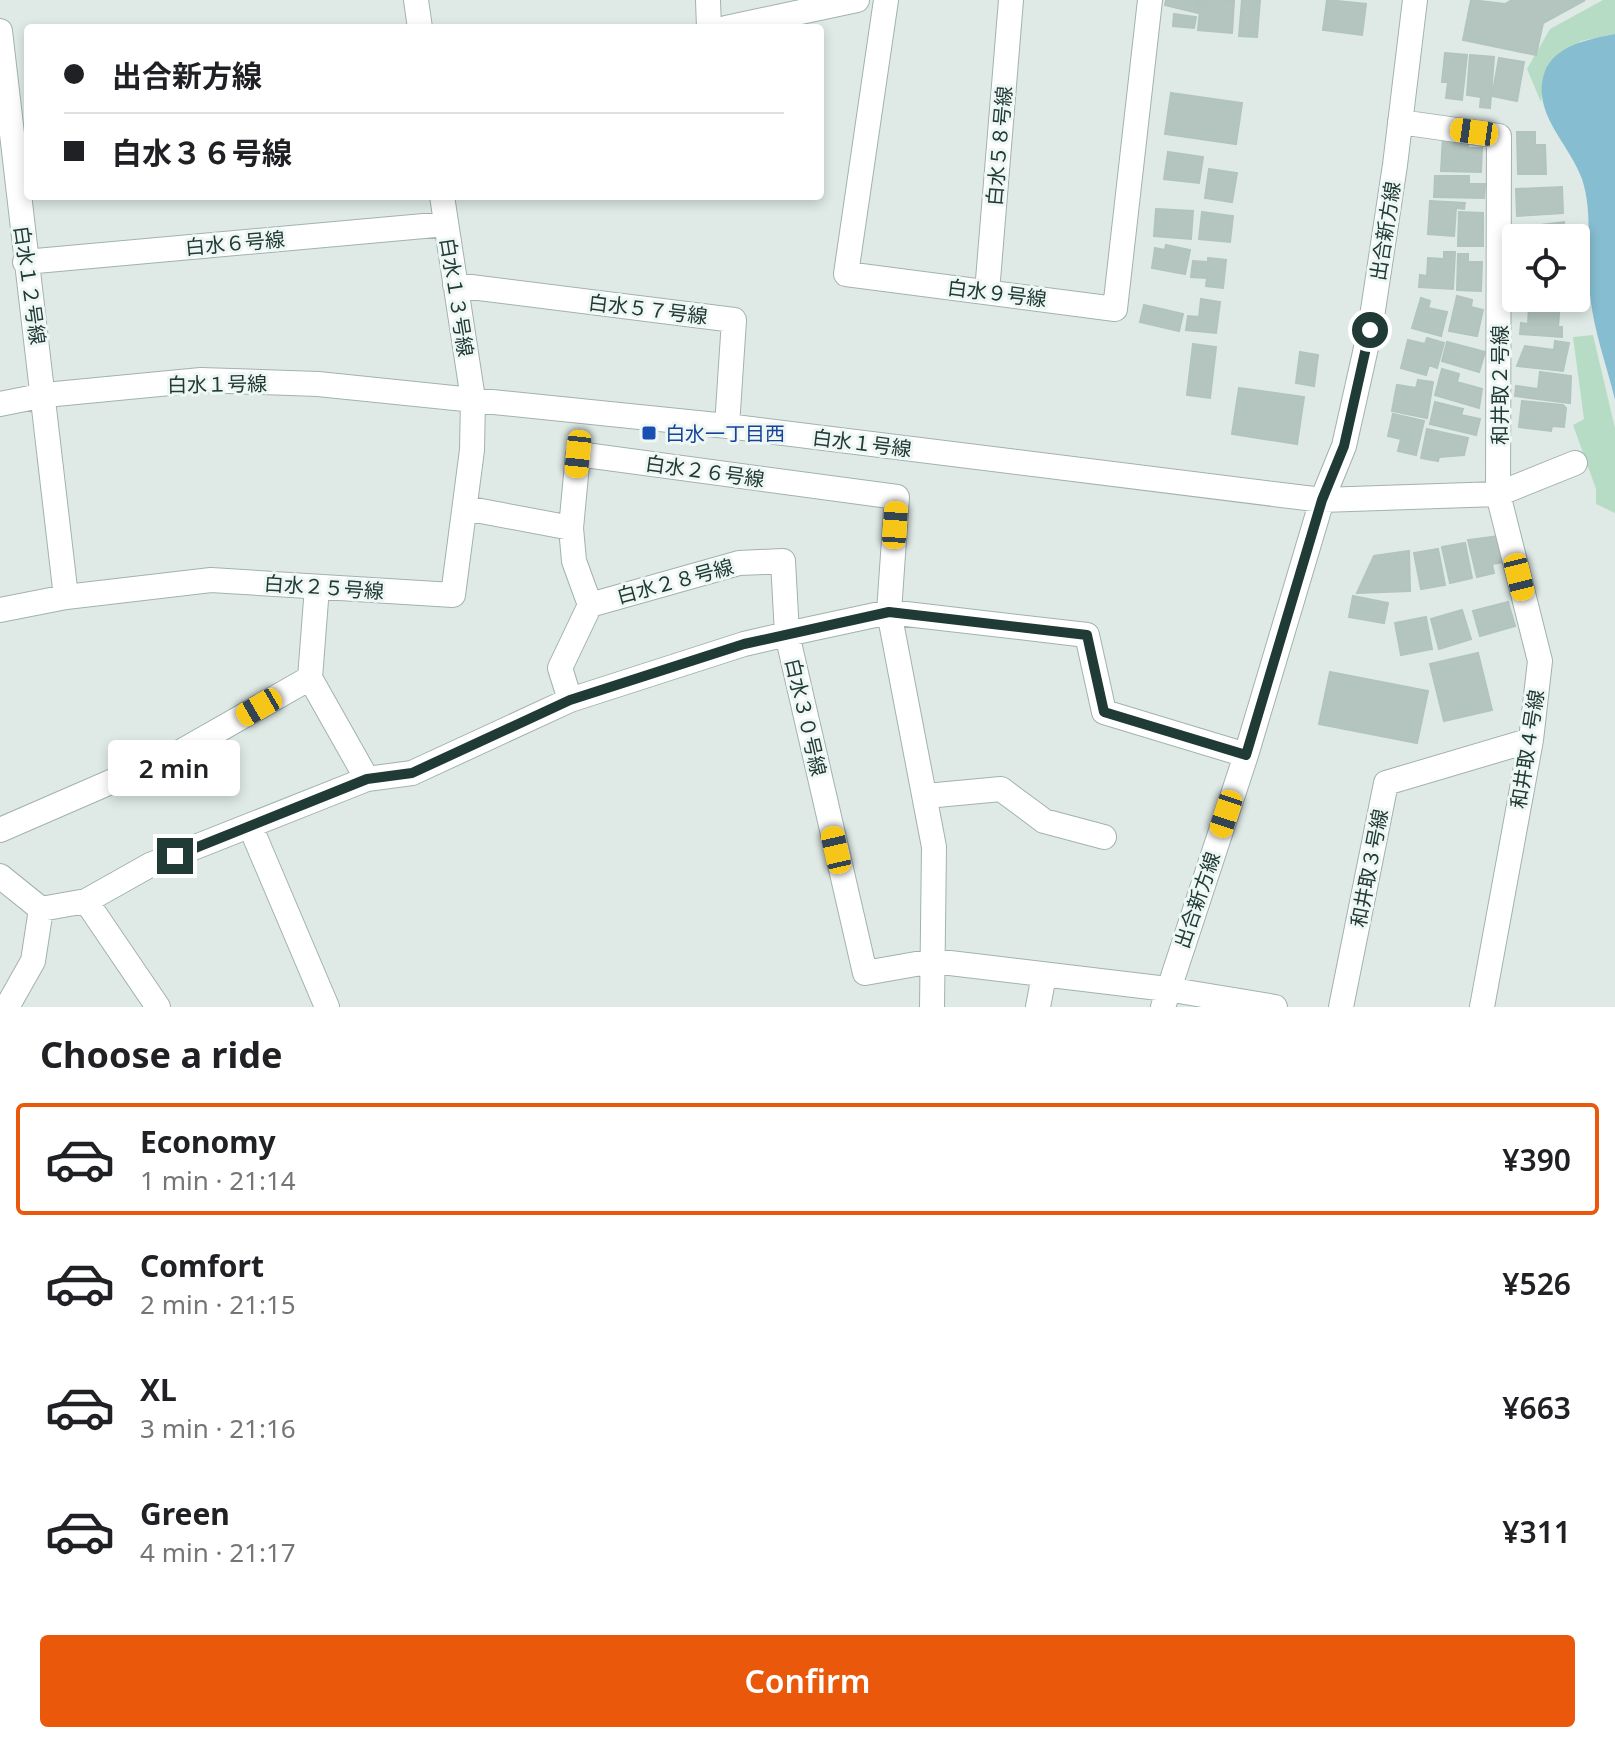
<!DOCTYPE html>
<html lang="en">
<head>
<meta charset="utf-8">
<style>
	:root { --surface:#fff; --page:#f2f2f2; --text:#202124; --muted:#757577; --line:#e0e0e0; --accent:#ea580c }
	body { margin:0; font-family:"Noto Sans","Noto Sans JP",sans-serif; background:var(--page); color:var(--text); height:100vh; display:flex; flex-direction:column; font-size:30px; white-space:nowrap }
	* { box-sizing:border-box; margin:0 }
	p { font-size:26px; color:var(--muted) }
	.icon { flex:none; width:44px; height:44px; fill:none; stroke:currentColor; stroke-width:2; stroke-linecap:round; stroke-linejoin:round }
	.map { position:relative; height:1007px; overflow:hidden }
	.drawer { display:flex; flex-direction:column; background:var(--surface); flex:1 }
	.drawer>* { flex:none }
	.guide { position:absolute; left:24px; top:24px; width:800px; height:176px; border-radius:8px; box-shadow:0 4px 12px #0003; display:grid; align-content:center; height:176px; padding:0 40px; background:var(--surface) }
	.buttons { position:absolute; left:1502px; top:224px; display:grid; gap:16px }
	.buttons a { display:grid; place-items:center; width:88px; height:88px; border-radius:8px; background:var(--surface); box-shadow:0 4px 12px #0003; font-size:40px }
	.end { position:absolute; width:36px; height:36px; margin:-18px; border:10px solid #203a36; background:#fff; box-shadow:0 0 0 4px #fff }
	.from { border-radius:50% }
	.bubble { position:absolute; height:56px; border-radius:8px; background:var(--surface); box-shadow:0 4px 12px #0003; font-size:26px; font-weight:600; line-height:56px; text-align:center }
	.car { position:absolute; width:24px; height:48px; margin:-24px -12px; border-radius:10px; box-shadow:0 0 6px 2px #0007; background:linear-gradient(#f5c518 24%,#345 0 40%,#f5c518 0 76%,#345 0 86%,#f5c518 0) }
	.guide b { display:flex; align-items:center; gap:28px; height:76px; font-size:30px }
	.guide b+b { border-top:2px solid var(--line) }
	.guide i { width:20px; height:20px; background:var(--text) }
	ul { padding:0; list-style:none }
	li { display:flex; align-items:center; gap:24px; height:112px; margin:0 16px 12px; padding:0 24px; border:4px solid transparent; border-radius:8px }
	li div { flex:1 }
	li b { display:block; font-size:30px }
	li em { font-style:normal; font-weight:600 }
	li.active { border-color:var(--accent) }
	li>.icon { width:72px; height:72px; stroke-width:1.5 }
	h2 { padding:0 40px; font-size:36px; line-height:96px }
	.button { display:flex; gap:16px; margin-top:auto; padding:16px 40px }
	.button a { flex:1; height:92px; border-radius:8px; background:var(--accent); color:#fff; font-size:32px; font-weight:600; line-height:92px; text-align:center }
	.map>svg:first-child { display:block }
	.green { fill:#b7dcc5 }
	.water { fill:#86bdd1 }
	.building { fill:#b4c5c0; stroke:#b1c4be; stroke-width:2 }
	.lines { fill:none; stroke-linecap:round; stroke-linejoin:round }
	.minor-casing { stroke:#a2b2ae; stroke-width:26 }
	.minor { stroke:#fff; stroke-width:24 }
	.route { stroke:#203a36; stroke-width:10 }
	.transit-dot { fill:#1a4fb4; stroke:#eff7f4; stroke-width:3 }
	.labels { text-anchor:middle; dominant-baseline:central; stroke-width:6; stroke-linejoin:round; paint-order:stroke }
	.street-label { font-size:20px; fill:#203a36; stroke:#eff7f4 }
	.transit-label { font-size:20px; fill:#164399; stroke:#eff7f4; text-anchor:start }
</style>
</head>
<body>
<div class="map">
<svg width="1615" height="1007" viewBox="0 0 1615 1007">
	<rect width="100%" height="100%" fill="#dfeae7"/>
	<path class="green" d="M1603,0H1615V34L1581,41L1545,72L1541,102L1527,69L1550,29Z
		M1593,335L1615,428V513L1596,504V489L1573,425L1584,419L1573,337Z"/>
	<path class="water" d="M1615,34V400C1607,366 1593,329 1590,294C1585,256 1594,215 1582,179C1569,143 1532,114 1544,74C1553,45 1590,39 1615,34Z"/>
	<path class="building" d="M1166,0H1199L1198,13L1165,5Z
		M1201,0L1234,1L1232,33L1198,30Z
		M1242,0H1260L1257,37L1239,36Z
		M1327,0L1366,4L1362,35L1323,30Z
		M1471,0L1505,4L1512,0H1585L1543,23L1536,55L1463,40Z
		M1174,14L1196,17L1194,28L1173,26Z
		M1445,53L1467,55L1462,100L1446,98L1448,82H1442Z
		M1470,55L1494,57L1490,108L1480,107L1481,97L1467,95Z
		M1499,58L1524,62L1517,101L1492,96Z
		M1171,93L1242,103L1236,144L1165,134Z
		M1517,132H1535V145H1545L1546,174H1518Z
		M1443,137L1468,138V148H1482L1481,172L1441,171Z
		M1168,152L1203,157L1199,183L1164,179Z
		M1209,169L1237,173L1232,202L1205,198Z
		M1435,176H1469V184H1485L1484,198L1434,197Z
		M1562,187L1563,213L1517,216L1516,189Z
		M1430,201L1465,203L1464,209L1456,208L1454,236L1428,234Z
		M1156,209L1193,211L1191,239L1154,236Z
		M1202,212L1233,216L1230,242L1199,239Z
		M1459,212L1483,213V246H1458Z
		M1564,222L1566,238H1525L1524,227Z
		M1166,245L1190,250L1185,274L1152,268L1155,248L1165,250Z
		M1444,252H1455L1453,289L1419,287L1420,275L1427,276L1428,258L1444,259Z
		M1458,254H1468V262H1482L1481,291L1457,290Z
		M1208,258L1226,260L1223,288L1206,286L1207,278L1191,277L1193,261L1208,262Z
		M1457,296L1472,300L1471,307L1483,310L1477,336L1449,331Z
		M1421,298L1430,301L1428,308L1447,312L1441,336L1412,328Z
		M1201,299L1220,302L1216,333L1186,330L1188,316L1199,317Z
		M1542,300L1560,302L1558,327H1562V337L1520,334L1521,323L1528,324L1529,307L1542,308Z
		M1144,305L1183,314L1179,331L1140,322Z
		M1427,338L1444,343L1437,368L1429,365L1426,375L1401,368L1408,340L1425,344Z
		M1555,341L1569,343L1563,371L1517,366L1525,346L1554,350Z
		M1447,342L1485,352L1479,372L1442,361Z
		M1193,344L1216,347L1210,398L1187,395Z
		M1300,352L1318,355L1314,386L1296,383Z
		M1442,369L1459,374L1457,382L1482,389L1479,408L1435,395Z
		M1540,372L1571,376L1570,403L1515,396L1516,386L1538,389Z
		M1418,380L1433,382L1427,418L1392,411L1397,385L1416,388Z
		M1239,388L1304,397L1297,444L1232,434Z
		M1522,401L1563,405L1566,408L1564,427L1552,426L1551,431L1519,427Z
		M1435,402L1463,409L1461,415L1480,419L1476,435L1430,424Z
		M1393,414L1424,421L1416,455L1398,451L1401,439L1388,436Z
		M1427,429L1468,438L1464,455L1439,457L1438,461L1421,458Z
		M1498,536L1504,562L1492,564L1494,573L1477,577L1468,540Z
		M1465,543L1472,578L1450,583L1442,547Z
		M1438,549L1445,585L1421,589L1414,553Z
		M1409,551L1410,591L1357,593L1374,556Z
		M1353,596L1388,603L1384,623L1349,617Z
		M1508,602L1515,626L1480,636L1473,611Z
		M1462,610L1471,639L1439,649L1431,619Z
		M1426,617L1432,649L1401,655L1395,623Z
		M1478,653L1492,710L1444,721L1430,664Z
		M1330,672L1428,691L1417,743L1319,724Z"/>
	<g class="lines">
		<g class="minor-casing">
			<path id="minor" d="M416,0L420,28
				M708,0L709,28
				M886,0L846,274L1115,309L1150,0
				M726,28L857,0
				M0,31L66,597
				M1400,122L1499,136L1498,494L1540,661L1531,740L1482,1007
				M25,262L446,224
				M455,285L734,320L727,426
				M987,292L1011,0
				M0,404L45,395L201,380L318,384L727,426L1322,500L1498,494L1575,463
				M465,508L571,528L578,454L897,497L889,612L934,847L932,1007
				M0,610L66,597L211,580L453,595L472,450L473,399L442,196
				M570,700L560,668L590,605L574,561L571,528
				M1246,755L1104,712L1087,635L889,612L787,634L865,973L933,961L1167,989L1275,1007
				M367,779L412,773L570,700L744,644L787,634L783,561L739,563L590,605
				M926,796L1001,789L1044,821L1104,837
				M251,828L327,1007
				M0,830L182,751L310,678
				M0,876L41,909L86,901L158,1007
				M86,901L150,865L367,779L310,678L317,587
				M7,1007L33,961L41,909
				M1038,1007L1044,975
				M1163,1007L1246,755L1322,500L1344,446L1370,330L1395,165L1415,0
				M1341,1007L1386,783L1531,740"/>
		</g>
		<use href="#minor" class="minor"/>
	</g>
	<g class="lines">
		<path class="route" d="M175,856L367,779L412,773L570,700L744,644L889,612L1087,635L1104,712L1246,755L1322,500L1344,446L1370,330"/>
	</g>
	<rect class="transit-dot" x="641" y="425" width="16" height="16" rx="4"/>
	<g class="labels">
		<g class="street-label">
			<text transform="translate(999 146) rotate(-85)">白水５８号線</text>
			<text transform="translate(1385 231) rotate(-81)">出合新方線</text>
			<text transform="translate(235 243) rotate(-5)">白水６号線</text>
			<text transform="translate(30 285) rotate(82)">白水１２号線</text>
			<text transform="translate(997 293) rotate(7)">白水９号線</text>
			<text transform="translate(457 297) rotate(81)">白水１３号線</text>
			<text transform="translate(648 309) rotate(7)">白水５７号線</text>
			<text transform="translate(217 384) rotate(-1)">白水１号線</text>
			<text transform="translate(1499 385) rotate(-90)">和井取２号線</text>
			<text transform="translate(862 443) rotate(7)">白水１号線</text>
			<text transform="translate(705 471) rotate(8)">白水２６号線</text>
			<text transform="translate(675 581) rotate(-15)">白水２８号線</text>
			<text transform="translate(324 587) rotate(4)">白水２５号線</text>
			<text transform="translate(806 717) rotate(77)">白水３０号線</text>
			<text transform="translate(1527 749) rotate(-81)">和井取４号線</text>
			<text transform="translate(1369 868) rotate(-79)">和井取３号線</text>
			<text transform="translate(1197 900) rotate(-71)">出合新方線</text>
		</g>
		<g class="transit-label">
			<text x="665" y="433">白水一丁目西</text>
		</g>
	</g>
</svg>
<div class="buttons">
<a><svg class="icon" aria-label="locate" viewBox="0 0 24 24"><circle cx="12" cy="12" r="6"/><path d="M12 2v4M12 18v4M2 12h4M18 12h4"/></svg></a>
</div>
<i class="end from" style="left:1370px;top:330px"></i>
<i class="end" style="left:175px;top:856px"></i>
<div class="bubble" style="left:108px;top:740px;width:132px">2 min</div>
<i class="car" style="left:1474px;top:132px;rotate:278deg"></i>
<i class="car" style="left:578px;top:454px;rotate:186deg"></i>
<i class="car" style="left:895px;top:525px;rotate:4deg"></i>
<i class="car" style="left:1519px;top:577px;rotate:166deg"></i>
<i class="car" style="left:259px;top:707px;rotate:240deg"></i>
<i class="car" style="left:1226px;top:814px;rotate:198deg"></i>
<i class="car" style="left:836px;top:850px;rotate:347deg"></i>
<div class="guide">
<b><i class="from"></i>出合新方線</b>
<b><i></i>白水３６号線</b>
</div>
</div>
<section class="drawer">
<h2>Choose a ride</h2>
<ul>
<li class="active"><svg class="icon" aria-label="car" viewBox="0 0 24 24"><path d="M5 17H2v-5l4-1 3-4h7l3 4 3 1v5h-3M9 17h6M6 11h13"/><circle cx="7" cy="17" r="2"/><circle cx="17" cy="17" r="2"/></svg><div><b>Economy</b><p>1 min · 21:14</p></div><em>¥390</em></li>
<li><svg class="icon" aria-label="car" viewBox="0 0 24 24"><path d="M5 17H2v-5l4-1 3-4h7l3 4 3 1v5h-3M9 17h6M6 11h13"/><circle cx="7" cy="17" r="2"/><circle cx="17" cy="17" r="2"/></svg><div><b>Comfort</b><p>2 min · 21:15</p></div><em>¥526</em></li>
<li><svg class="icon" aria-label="car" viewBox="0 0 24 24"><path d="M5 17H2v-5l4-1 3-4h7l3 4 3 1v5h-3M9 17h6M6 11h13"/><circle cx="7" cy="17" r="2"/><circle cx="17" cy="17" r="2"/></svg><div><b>XL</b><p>3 min · 21:16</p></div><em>¥663</em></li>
<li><svg class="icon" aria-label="car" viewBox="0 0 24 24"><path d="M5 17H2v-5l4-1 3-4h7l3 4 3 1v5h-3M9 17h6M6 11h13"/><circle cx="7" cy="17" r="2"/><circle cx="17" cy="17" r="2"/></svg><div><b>Green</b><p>4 min · 21:17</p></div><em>¥311</em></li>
</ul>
<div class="button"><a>Confirm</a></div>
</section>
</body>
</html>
